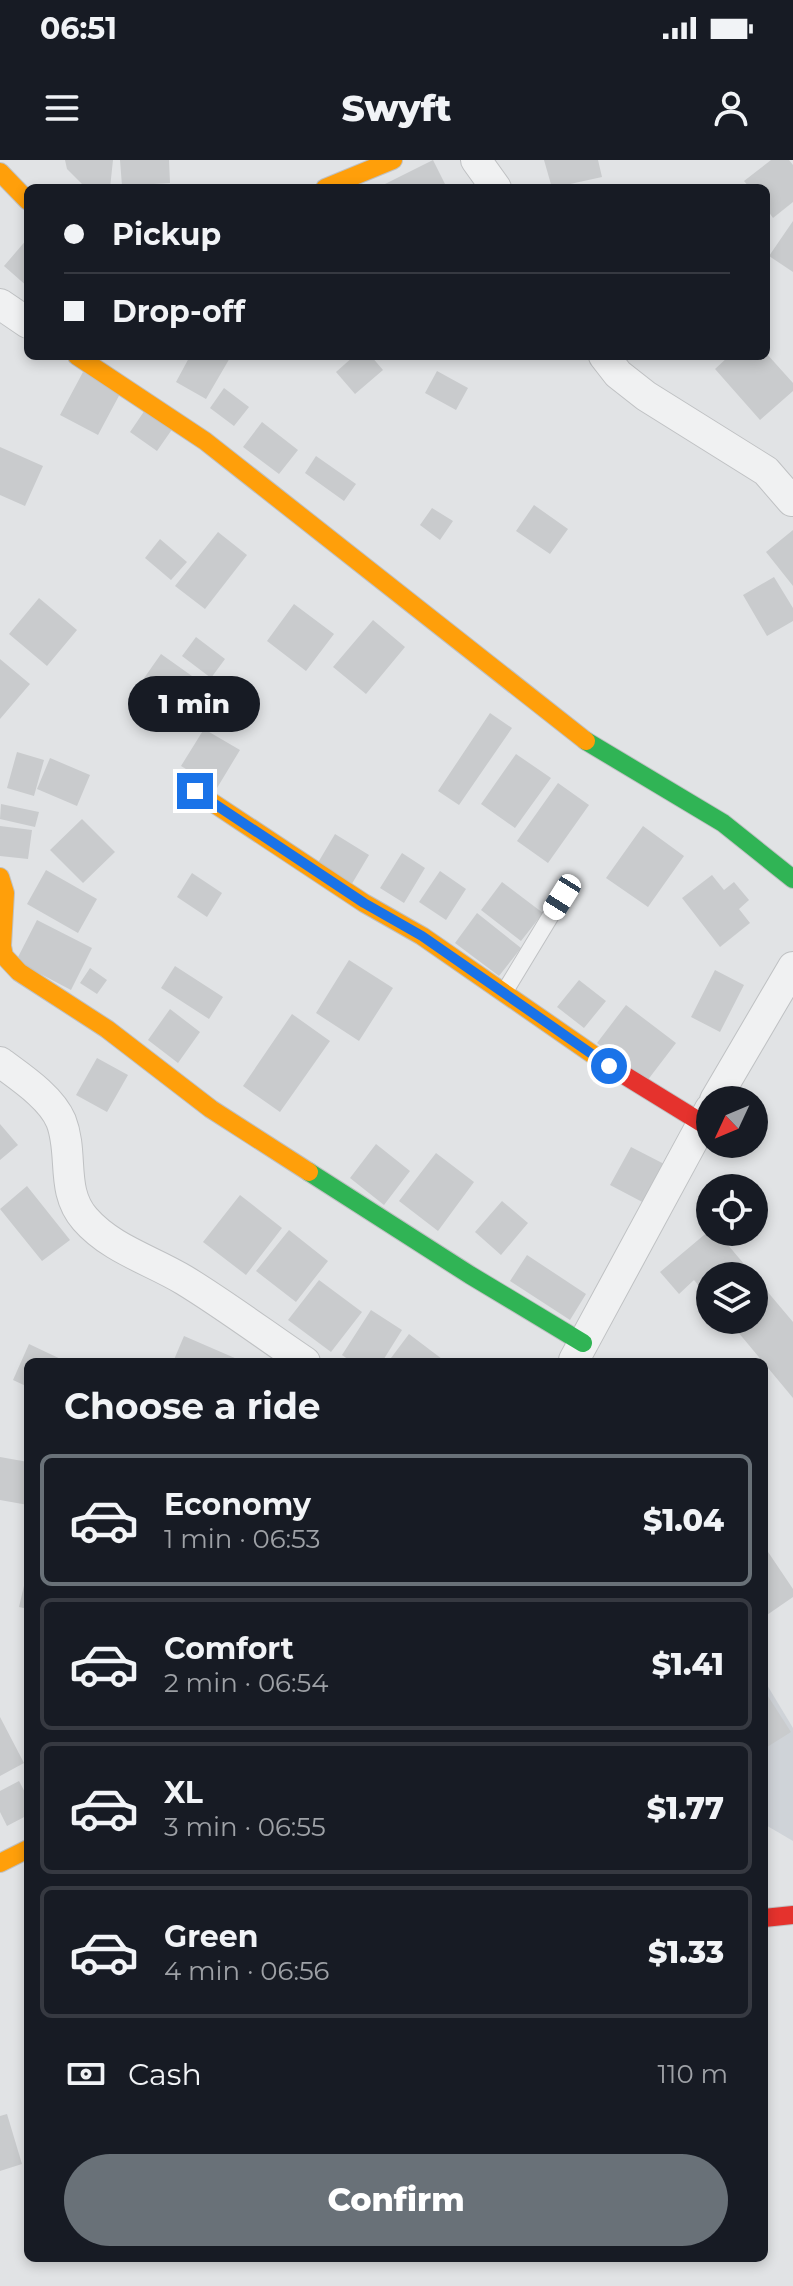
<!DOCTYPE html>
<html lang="en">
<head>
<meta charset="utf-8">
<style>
	:root { --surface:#171b24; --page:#242831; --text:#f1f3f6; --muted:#9ea1a6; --line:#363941; --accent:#697178 }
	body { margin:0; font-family:Montserrat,sans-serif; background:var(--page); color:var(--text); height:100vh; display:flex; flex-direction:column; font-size:30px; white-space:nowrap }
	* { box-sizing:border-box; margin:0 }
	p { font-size:26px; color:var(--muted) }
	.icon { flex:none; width:44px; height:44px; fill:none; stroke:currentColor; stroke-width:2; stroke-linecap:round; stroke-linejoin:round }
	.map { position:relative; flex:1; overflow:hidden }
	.panel { position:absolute; left:24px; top:1198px; width:744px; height:904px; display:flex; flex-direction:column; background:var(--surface); border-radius:12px; box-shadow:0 4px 12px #0003 }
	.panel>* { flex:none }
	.guide { position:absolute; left:24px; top:24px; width:746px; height:176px; border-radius:12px; box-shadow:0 4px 12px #0003; display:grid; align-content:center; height:176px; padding:0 40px; background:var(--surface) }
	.needle { width:52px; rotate:226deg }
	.buttons { position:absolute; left:696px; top:926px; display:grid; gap:16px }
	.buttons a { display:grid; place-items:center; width:72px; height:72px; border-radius:50%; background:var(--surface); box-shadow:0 4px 12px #0003; font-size:40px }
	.end { position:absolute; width:36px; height:36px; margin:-18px; border:10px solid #1a73e8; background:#fff; box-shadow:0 0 0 4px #fff }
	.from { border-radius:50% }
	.bubble { position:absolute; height:56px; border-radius:28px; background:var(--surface); box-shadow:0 4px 12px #0003; font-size:26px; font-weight:800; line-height:56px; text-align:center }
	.car { position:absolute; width:24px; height:48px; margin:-24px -12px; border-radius:10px; box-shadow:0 0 6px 2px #0007; background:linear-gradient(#fff 24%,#345 0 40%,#fff 0 76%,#345 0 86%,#fff 0) }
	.guide b { display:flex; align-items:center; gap:28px; height:76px; font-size:30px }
	.guide b+b { border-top:2px solid var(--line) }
	.guide i { width:20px; height:20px; background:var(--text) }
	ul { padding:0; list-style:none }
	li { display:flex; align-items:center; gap:24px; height:132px; margin:0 16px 12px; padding:0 24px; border:4px solid var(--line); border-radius:12px }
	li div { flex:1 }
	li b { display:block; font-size:30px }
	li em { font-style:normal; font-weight:800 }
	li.selected { border-color:var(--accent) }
	li>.icon { width:72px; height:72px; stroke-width:1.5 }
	h2 { padding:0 40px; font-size:36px; line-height:96px }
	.pay { display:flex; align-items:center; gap:20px; height:88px; padding:0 40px; font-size:30px }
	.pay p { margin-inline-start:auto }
	.primary-button { display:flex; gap:16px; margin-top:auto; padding:16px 40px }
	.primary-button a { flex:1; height:92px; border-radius:48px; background:var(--accent); color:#fff; font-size:32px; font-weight:800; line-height:92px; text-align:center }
	.status { display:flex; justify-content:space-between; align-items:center; height:56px; padding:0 40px; background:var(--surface); direction:ltr }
	.status svg { height:22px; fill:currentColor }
	header { display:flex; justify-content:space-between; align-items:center; height:104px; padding:0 40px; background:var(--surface); font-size:36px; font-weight:800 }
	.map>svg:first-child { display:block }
	.built { fill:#cfd3d8 }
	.building { fill:#c9cbcd }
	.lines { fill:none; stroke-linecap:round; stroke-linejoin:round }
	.lane-casing { stroke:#bfc1c3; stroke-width:18 }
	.street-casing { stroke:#bfc1c3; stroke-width:32 }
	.fast-casing { stroke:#bfc1c3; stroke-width:20 }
	.slow-casing { stroke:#bfc1c3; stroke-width:20 }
	.jam-casing { stroke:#bfc1c3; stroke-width:20 }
	.lane { stroke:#f0f1f2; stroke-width:16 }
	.street { stroke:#f0f1f2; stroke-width:30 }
	.fast { stroke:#30b455; stroke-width:18 }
	.slow { stroke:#ff9f0a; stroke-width:18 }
	.jam { stroke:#e5322d; stroke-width:18 }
	.route { stroke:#1a73e8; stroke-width:10 }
</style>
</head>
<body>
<div class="status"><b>06:51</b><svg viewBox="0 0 49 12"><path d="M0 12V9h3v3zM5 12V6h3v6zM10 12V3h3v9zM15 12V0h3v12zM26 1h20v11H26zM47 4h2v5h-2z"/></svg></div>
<header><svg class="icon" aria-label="menu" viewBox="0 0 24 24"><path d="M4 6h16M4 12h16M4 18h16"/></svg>Swyft<svg class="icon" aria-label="person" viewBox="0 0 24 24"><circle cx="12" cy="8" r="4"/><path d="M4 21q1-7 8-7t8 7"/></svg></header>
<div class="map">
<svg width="793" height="2126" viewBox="0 0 793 2126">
	<rect width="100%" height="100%" fill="#e1e3e5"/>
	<path class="built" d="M764,1520L793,1568V1681L764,1664Z"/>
	<path class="building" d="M65,0H113L110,28H86L67,9Z
		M120,0H169L170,23L122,26Z
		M433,0L447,28H377Z
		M544,0H598L602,17L552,28Z
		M771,0H789L793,5V42L773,58L766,48V28H750L744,21Z
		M793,61V112L769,96Z
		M28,78V127L4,106Z
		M766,193L793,223V231L760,260L715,209L729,196H766Z
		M190,196H231L206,239L176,222Z
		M354,196H371L383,210L355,234L336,212Z
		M437,211L468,228L456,250L425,233Z
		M83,212L121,232L98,275L60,255Z
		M224,228L249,247L234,266L210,248Z
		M145,250L173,268L157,291L130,272Z
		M262,262L298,290L279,314L243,287Z
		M0,287L43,306L25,346L0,335Z
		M316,296L356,324L344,341L305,313Z
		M534,345L568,369L550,394L516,371Z
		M432,348L453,361L440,380L420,365Z
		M793,370V426L766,392Z
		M218,372L247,395L205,449L175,426Z
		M160,379L187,402L171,420L145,398Z
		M774,417L793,448V461L767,476L743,435Z
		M39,438L77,470L47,506L9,474Z
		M294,444L334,474L306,511L267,481Z
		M373,460L405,487L366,534L333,507Z
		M196,477L225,499L211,518L182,496Z
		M161,494L192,516L173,543L142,521Z
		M0,499L30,524L0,559Z
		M490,553L512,568L459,645L438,631Z
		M204,569L240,590L217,628L181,606Z
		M17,592L44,600L34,636L7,628Z
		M516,594L551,618L515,668L481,644Z
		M50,598L90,615L77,646L37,629Z
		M558,623L589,645L548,703L517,681Z
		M1,644L39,652L35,667L0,659Z
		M82,659L115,692L83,723L50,690Z
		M0,666L32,670L28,699L0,696Z
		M643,666L684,696L648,747L606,718Z
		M335,674L369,695L350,727L316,706Z
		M402,693L425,708L404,743L380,728Z
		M46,710L97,739L78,773L27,744Z
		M440,711L466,729L446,760L419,742Z
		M192,713L222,733L207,757L177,737Z
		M712,715L724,730L734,722L749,740L739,749L750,763L720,787L682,738Z
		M502,722L543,753L521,781L481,750Z
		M477,753L521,788L499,816L455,783Z
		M37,760L92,788L71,830L16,801Z
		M349,800L393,828L359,881L316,853Z
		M175,806L223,837L209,859L161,828Z
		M90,808L107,820L97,834L80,823Z
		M715,810L744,825L720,872L691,857Z
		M579,820L606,841L584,868L557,847Z
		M626,845L676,883L647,921L597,883Z
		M170,849L200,872L178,903L148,880Z
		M292,854L330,881L280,952L243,926Z
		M97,898L128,915L107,952L76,935Z
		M0,964L18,985L0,1000Z
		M376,984L410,1011L384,1045L350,1018Z
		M631,987L668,1006L648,1045L610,1025Z
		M436,993L474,1022L438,1071L399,1041Z
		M27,1026L70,1080L42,1101L0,1049Z
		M240,1035L282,1068L246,1115L203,1082Z
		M502,1041L528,1063L501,1095L475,1072Z
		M289,1070L328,1101L296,1142L256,1111Z
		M710,1070L717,1072L793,1162V1238L728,1160H754V1116H710V1139L694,1120L679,1134L660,1112Z
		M527,1095L586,1134L570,1160L510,1121Z
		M319,1120L362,1152L331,1192L288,1160Z
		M371,1150L402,1170L382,1202H352L342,1195Z
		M409,1174L446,1202H388Z
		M184,1176L244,1202H173Z
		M29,1184L67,1202H28V1227L13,1220Z
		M0,1297L28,1302V1345L0,1340Z
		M764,1386L793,1429V1437L764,1457Z
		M27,1413H28V1449L19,1447Z
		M764,1530L791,1572L764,1589Z
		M0,1557L24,1603L0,1616Z
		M19,1621L28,1638V1655L7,1666L0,1652V1631Z
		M7,1954L22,2004L0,2011V1956Z"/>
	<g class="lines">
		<g class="lane-casing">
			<path id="lane" d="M505,831L562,737"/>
		</g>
		<g class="street-casing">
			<path id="street" d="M476,0L496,28
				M0,144L28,163
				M604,196L618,214L646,236L766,311L792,341
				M0,902C20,917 51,937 61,961C74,994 60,1031 85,1059C111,1089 151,1100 184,1120C225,1145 265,1175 305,1202
				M715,940L793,807
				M574,1200L710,949"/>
		</g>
		<g class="fast-casing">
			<path id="fast" d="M586,581L723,663L793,719
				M309,1012L470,1115L583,1183"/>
		</g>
		<g class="slow-casing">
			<path id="slow" d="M0,12L28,41
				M325,28L393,0
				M77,196L205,281L586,581
				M195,631L364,743L422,776L611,907
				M0,717L5,733L2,786L4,796L19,812L107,869L211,949L309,1012
				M0,1703L28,1689"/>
		</g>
		<g class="jam-casing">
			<path id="jam" d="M611,907L702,963
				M764,1758L793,1755"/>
		</g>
		<use href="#lane" class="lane"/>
		<use href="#street" class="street"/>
		<use href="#fast" class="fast"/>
		<use href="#slow" class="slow"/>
		<use href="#jam" class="jam"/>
	</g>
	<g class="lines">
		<path class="route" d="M195,631L364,743L422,776L609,906"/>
	</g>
</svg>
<div class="buttons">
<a><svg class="needle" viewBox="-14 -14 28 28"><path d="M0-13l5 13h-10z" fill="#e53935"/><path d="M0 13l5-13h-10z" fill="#9ea1a6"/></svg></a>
<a><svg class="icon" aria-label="locate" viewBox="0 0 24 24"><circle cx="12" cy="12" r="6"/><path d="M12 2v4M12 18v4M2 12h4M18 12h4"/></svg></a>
<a><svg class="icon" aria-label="layers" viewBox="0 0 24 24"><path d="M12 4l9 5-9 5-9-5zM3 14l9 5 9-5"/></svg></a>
</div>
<i class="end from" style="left:609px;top:906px"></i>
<i class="end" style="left:195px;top:631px"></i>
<div class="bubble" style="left:128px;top:516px;width:132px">1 min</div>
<i class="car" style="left:562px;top:737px;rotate:212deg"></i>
<div class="guide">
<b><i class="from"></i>Pickup</b>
<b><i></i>Drop-off</b>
</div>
<section class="panel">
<h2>Choose a ride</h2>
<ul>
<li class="selected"><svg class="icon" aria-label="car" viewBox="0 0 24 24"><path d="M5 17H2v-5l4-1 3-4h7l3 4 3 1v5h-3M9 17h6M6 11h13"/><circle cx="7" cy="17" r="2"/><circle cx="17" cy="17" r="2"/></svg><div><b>Economy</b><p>1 min · 06:53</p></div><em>$1.04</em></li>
<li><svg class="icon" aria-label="car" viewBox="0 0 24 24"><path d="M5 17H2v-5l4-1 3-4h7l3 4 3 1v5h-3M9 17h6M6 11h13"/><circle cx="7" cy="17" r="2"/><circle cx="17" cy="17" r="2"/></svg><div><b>Comfort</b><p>2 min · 06:54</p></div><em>$1.41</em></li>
<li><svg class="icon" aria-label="car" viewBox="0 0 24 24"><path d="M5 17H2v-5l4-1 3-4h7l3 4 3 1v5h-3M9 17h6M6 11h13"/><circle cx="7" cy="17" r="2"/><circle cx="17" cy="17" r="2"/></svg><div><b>XL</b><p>3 min · 06:55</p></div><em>$1.77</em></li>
<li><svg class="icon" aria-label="car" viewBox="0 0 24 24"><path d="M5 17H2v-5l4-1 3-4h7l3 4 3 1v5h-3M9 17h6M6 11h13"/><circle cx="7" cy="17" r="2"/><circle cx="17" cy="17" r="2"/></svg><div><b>Green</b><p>4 min · 06:56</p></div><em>$1.33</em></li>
</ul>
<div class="pay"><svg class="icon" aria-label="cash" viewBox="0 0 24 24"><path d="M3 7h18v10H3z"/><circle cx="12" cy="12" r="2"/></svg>Cash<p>110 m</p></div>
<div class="primary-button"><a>Confirm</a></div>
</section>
</div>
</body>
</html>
